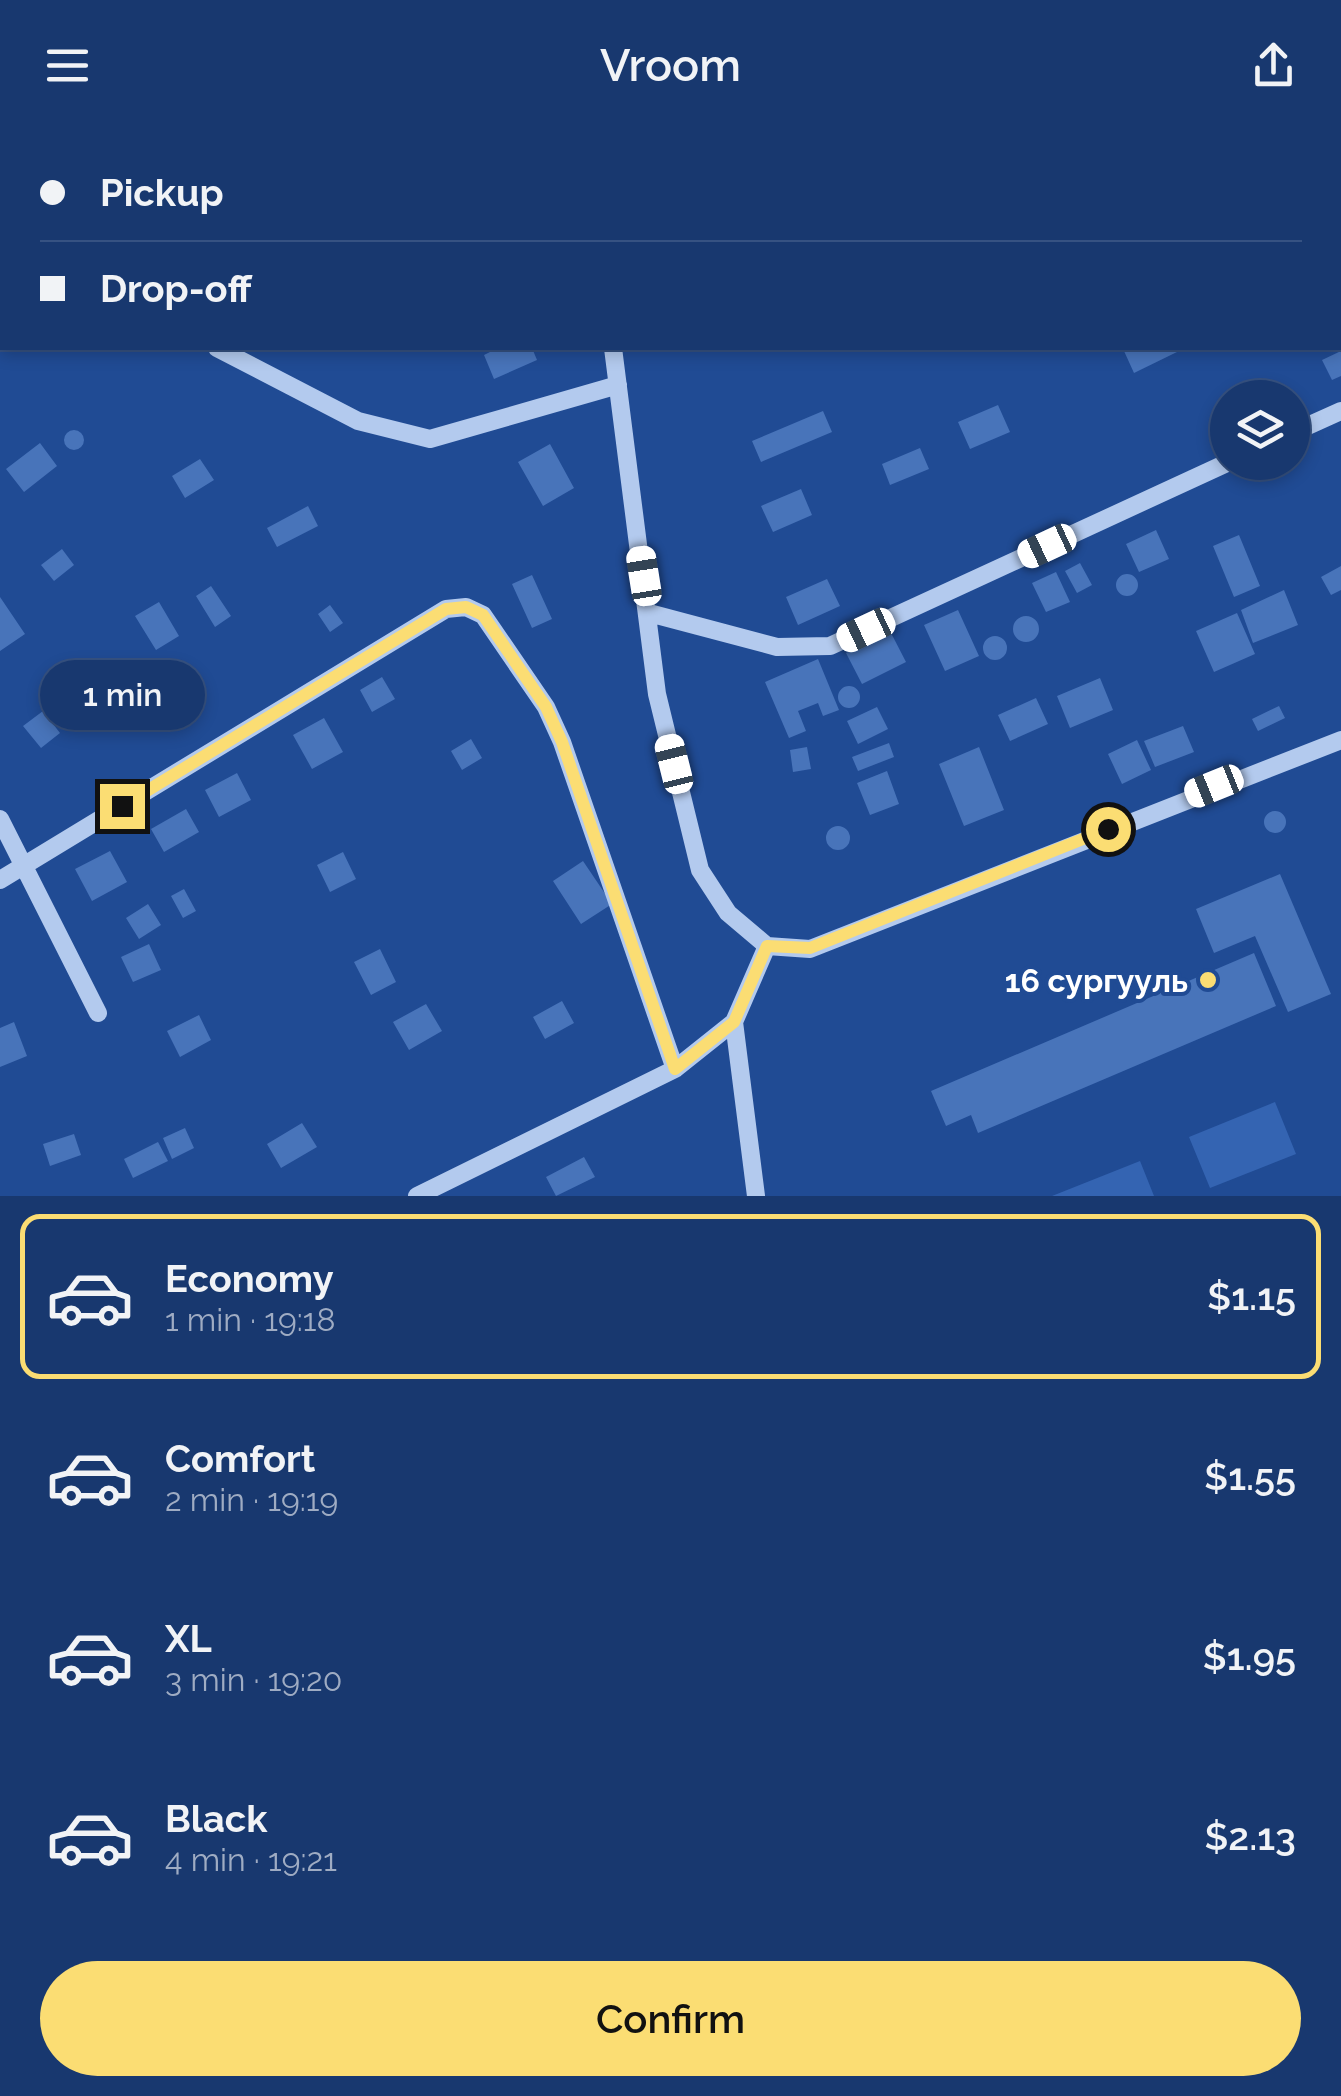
<!DOCTYPE html>
<html lang="en">
<head>
<meta charset="utf-8">
<style>
	:root { --surface:#18386f; --page:#213f74; --text:#f1f3f6; --muted:#9facc3; --line:#365282; --accent:#fbdd73 }
	body { margin:0; font-family:Raleway,sans-serif; background:var(--page); color:var(--text); height:100vh; display:flex; flex-direction:column; font-size:38px; white-space:nowrap }
	* { box-sizing:border-box; margin:0 }
	p { font-size:32px; color:var(--muted) }
	.icon { flex:none; width:55px; height:55px; fill:none; stroke:currentColor; stroke-width:2; stroke-linecap:round; stroke-linejoin:round }
	.map { position:relative; height:1066px; overflow:hidden }
	.sheet { display:flex; flex-direction:column; background:var(--surface); flex:1 }
	.sheet>* { flex:none }
	.banner { position:absolute; left:0px; top:0px; width:1342px; height:220px; box-shadow:0 5px 15px #0003,0 0 0 2px var(--line); display:grid; align-content:center; height:220px; padding:0 40px; background:var(--surface) }
	.buttons { position:absolute; left:1210px; top:250px; display:grid; gap:20px }
	.buttons a { display:grid; place-items:center; width:100px; height:100px; border-radius:50%; background:var(--surface); box-shadow:0 5px 15px #0003,0 0 0 2px var(--line); font-size:50px }
	.end { position:absolute; width:45px; height:45px; margin:-22px; border:12px solid #fbdd73; background:#111; box-shadow:0 0 0 5px #111 }
	.from { border-radius:50% }
	.bubble { position:absolute; height:70px; border-radius:35px; background:var(--surface); box-shadow:0 5px 15px #0003,0 0 0 2px var(--line); font-size:32px; font-weight:600; line-height:70px; text-align:center }
	.car { position:absolute; width:30px; height:60px; margin:-30px -15px; border-radius:12px; box-shadow:0 0 8px 2px #0007; background:linear-gradient(#fff 24%,#345 0 40%,#fff 0 76%,#345 0 86%,#fff 0) }
	.banner b { display:flex; align-items:center; gap:35px; height:95px; font-size:38px }
	.banner b+b { border-top:2px solid var(--line) }
	.banner i { width:25px; height:25px; background:var(--text) }
	ul { padding:18px 0 0; list-style:none }
	li { display:flex; align-items:center; gap:30px; height:165px; margin:0 20px 15px; padding:0 20px; border:5px solid transparent; border-radius:20px }
	li div { flex:1 }
	li b { display:block; font-size:38px }
	li em { font-style:normal; font-weight:600 }
	li.current { border-color:var(--accent) }
	li>.icon { width:90px; height:90px; stroke-width:1.5 }
	.primary-button { display:flex; gap:20px; margin-top:auto; padding:20px 40px }
	.primary-button a { flex:1; height:115px; border-radius:60px; background:var(--accent); color:#111; font-size:40px; font-weight:600; line-height:115px; text-align:center }
	header { display:flex; justify-content:space-between; align-items:center; height:130px; padding:0 40px; background:var(--surface); font-size:45px; font-weight:600 }
	.map>svg:first-child { display:block }
	.green { fill:#3464b2 }
	.building { fill:#4874ba }
	.lines { fill:none; stroke-linecap:round; stroke-linejoin:round }
	.minor { stroke:#b3caee; stroke-width:18 }
	.route { stroke:#fbdd73; stroke-width:12 }
	.poi-dot { fill:#fbdd73; stroke:#204b94; stroke-width:4 }
	.labels { text-anchor:middle; dominant-baseline:central; stroke-width:8; stroke-linejoin:round; paint-order:stroke }
	.poi-label { font-size:32px; font-weight:bold; fill:#fff; stroke:#204b94; text-anchor:end }
</style>
</head>
<body>
<header><svg class="icon" aria-label="menu" viewBox="0 0 24 24"><path d="M4 6h16M4 12h16M4 18h16"/></svg>Vroom<svg class="icon" aria-label="share" viewBox="0 0 24 24"><path d="M12 15V3M7 8l5-5 5 5M5 13v7h14v-7"/></svg></header>
<div class="map">
<svg width="1341" height="1066" viewBox="0 0 1341 1066">
	<rect width="100%" height="100%" fill="#204b94"/>
	<path class="green" d="M1275,972L1296,1024L1210,1058L1189,1007Z
		M1140,1031L1154,1066H1052Z"/>
	<path class="building" d="M532,218L537,230L494,249L484,225L498,218Z
		M1132,218H1175L1177,222L1134,243L1124,221Z
		M1341,221V246L1332,250L1322,230Z
		M998,275L1010,302L970,319L958,292Z
		M823,281L832,302L761,332L752,311Z
		M64 310a10 10 0 1 1 20 0a10 10 0 1 1-20 0Z
		M40,313L57,336L24,362L6,339Z
		M550,314L574,358L543,376L518,332Z
		M920,318L929,339L890,355L882,334Z
		M200,329L214,350L185,368L172,346Z
		M801,359L812,385L773,402L761,376Z
		M308,376L318,396L277,417L267,398Z
		M1156,400L1169,429L1139,442L1126,414Z
		M1239,405L1260,456L1234,467L1213,416Z
		M62,419L74,435L54,451L41,435Z
		M1080,433L1092,455L1077,463L1065,441Z
		M1341,436V460L1331,465L1321,447Z
		M1056,442L1070,472L1046,482L1032,453Z
		M1116 455a11 11 0 1 1 22 0a11 11 0 1 1-22 0Z
		M532,445L552,489L532,498L512,454Z
		M827,449L840,476L798,495L786,467Z
		M211,456L231,486L215,497L196,466Z
		M1284,460L1298,495L1253,513L1241,480Z
		M0,467L25,504L0,521Z
		M159,472L179,506L156,520L135,486Z
		M330,475L343,493L330,502L318,484Z
		M958,480L979,526L945,541L924,495Z
		M1237,483L1255,524L1214,542L1196,501Z
		M1013 499a13 13 0 1 1 26 0a13 13 0 1 1-26 0Z
		M890,501L906,532L862,554L846,523Z
		M983 518a12 12 0 1 1 24 0a12 12 0 1 1-24 0Z
		M818,529L839,580L823,586L818,573L798,581L806,601L789,608L765,552Z
		M104,532L126,567L96,586L74,551Z
		M382,547L395,569L372,582L360,560Z
		M1100,548L1113,580L1070,598L1057,566Z
		M838 567a11 11 0 1 1 22 0a11 11 0 1 1-22 0Z
		M1036,568L1048,594L1010,611L998,585Z
		M1279,576L1285,588L1258,601L1252,589Z
		M877,577L888,599L858,614L847,591Z
		M43,581L60,603L41,618L23,596Z
		M324,588L343,622L312,639L293,605Z
		M1183,596L1194,622L1155,637L1144,611Z
		M471,609L482,628L462,640L451,621Z
		M1137,610L1151,640L1122,654L1108,624Z
		M889,613L894,627L858,641L852,627Z
		M807,617L811,639L793,642L790,620Z
		M979,617L1004,680L964,696L939,634Z
		M887,641L899,674L870,685L857,653Z
		M237,643L251,670L219,687L205,660Z
		M186,679L199,702L164,722L151,699Z
		M1264 692a11 11 0 1 1 22 0a11 11 0 1 1-22 0Z
		M826 708a12 12 0 1 1 24 0a12 12 0 1 1-24 0Z
		M110,721L127,752L92,771L75,739Z
		M343,722L356,749L330,762L317,735Z
		M583,731L612,774L581,794L553,751Z
		M1280,744L1331,864L1288,882L1255,806L1214,823L1196,779Z
		M184,759L196,781L183,788L171,766Z
		M148,774L161,795L139,809L126,788Z
		M149,814L161,840L133,852L121,827Z
		M380,819L396,852L371,865L354,832Z
		M1254,823L1276,876L978,1003L971,985L946,996L931,961Z
		M562,871L574,893L545,909L533,887Z
		M426,874L442,901L409,920L393,892Z
		M199,885L211,910L180,927L167,901Z
		M14,892L27,926L0,937V898Z
		M302,993L317,1017L281,1038L267,1014Z
		M185,998L194,1018L172,1029L163,1008Z
		M74,1004L81,1025L50,1036L43,1014Z
		M158,1012L168,1031L133,1048L124,1029Z
		M584,1027L595,1047L556,1066L546,1047Z"/>
	<g class="lines">
		<path class="minor" d="M181,0L182,2
			M558,0L559,2
			M0,115L2,116
			M217,218L358,291L430,309L618,255
			M613,218L657,564L700,740L728,783L767,816L810,819L1341,610
			M1292,303L1341,281
			M649,483L777,517L830,516L1229,332
			M0,689L98,883
			M0,750L446,479L466,477L483,485L546,577L562,612L675,939
			M734,892L756,1066
			M417,1066L675,939L734,892L767,816"/>
	</g>
	<g class="lines">
		<path class="route" d="M122,676L446,479L466,477L483,485L546,577L562,612L675,939L734,892L767,816L810,818L1108,699"/>
	</g>
	<circle class="poi-dot" cx="1208" cy="850" r="10"/>
	<g class="labels">
		<g class="poi-label">
			<text x="1188" y="850">16 сургууль</text>
		</g>
	</g>
</svg>
<div class="buttons">
<a><svg class="icon" aria-label="layers" viewBox="0 0 24 24"><path d="M12 4l9 5-9 5-9-5zM3 14l9 5 9-5"/></svg></a>
</div>
<i class="end from" style="left:1108px;top:699px"></i>
<i class="end" style="left:122px;top:676px"></i>
<div class="bubble" style="left:40px;top:530px;width:165px">1 min</div>
<i class="car" style="left:1047px;top:416px;rotate:245deg"></i>
<i class="car" style="left:644px;top:446px;rotate:351deg"></i>
<i class="car" style="left:866px;top:500px;rotate:245deg"></i>
<i class="car" style="left:674px;top:634px;rotate:346deg"></i>
<i class="car" style="left:1214px;top:656px;rotate:248deg"></i>
<div class="banner">
<b><i class="from"></i>Pickup</b>
<b><i></i>Drop-off</b>
</div>
</div>
<section class="sheet">
<ul>
<li class="current"><svg class="icon" aria-label="car" viewBox="0 0 24 24"><path d="M5 17H2v-5l4-1 3-4h7l3 4 3 1v5h-3M9 17h6M6 11h13"/><circle cx="7" cy="17" r="2"/><circle cx="17" cy="17" r="2"/></svg><div><b>Economy</b><p>1 min · 19:18</p></div><em>$1.15</em></li>
<li><svg class="icon" aria-label="car" viewBox="0 0 24 24"><path d="M5 17H2v-5l4-1 3-4h7l3 4 3 1v5h-3M9 17h6M6 11h13"/><circle cx="7" cy="17" r="2"/><circle cx="17" cy="17" r="2"/></svg><div><b>Comfort</b><p>2 min · 19:19</p></div><em>$1.55</em></li>
<li><svg class="icon" aria-label="car" viewBox="0 0 24 24"><path d="M5 17H2v-5l4-1 3-4h7l3 4 3 1v5h-3M9 17h6M6 11h13"/><circle cx="7" cy="17" r="2"/><circle cx="17" cy="17" r="2"/></svg><div><b>XL</b><p>3 min · 19:20</p></div><em>$1.95</em></li>
<li><svg class="icon" aria-label="car" viewBox="0 0 24 24"><path d="M5 17H2v-5l4-1 3-4h7l3 4 3 1v5h-3M9 17h6M6 11h13"/><circle cx="7" cy="17" r="2"/><circle cx="17" cy="17" r="2"/></svg><div><b>Black</b><p>4 min · 19:21</p></div><em>$2.13</em></li>
</ul>
<div class="primary-button"><a>Confirm</a></div>
</section>
</body>
</html>
